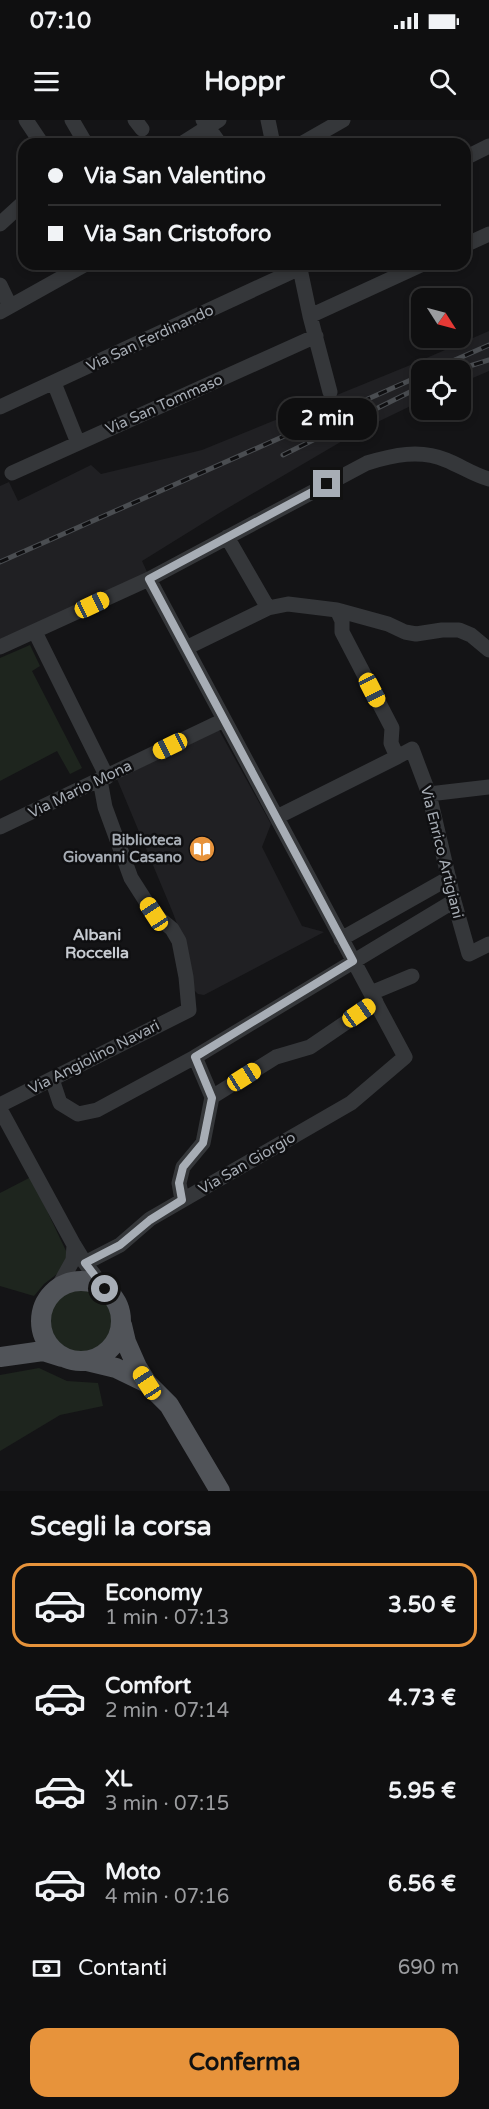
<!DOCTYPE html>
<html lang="it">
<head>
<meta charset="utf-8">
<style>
	:root { --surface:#0f0f10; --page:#181819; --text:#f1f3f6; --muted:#9b9c9f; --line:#2f2f30; --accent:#e7933b }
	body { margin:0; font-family:"Varela Round",sans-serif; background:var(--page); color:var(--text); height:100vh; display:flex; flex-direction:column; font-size:22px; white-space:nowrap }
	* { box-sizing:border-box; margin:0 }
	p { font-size:20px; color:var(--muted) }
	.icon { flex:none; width:33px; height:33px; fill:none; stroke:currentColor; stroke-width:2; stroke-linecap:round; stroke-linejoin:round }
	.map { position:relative; height:1371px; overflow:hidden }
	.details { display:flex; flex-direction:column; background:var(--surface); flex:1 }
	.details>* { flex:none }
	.banner { position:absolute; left:18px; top:18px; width:453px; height:132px; border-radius:18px; box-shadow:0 3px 9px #0003,0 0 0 2px var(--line); display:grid; align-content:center; height:132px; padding:0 30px; background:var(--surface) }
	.needle { width:39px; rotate:126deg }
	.tools { position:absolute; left:411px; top:168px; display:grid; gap:12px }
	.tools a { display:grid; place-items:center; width:60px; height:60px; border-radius:12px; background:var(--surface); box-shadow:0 3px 9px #0003,0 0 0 2px var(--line); font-size:30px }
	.end { position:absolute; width:27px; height:27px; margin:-14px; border:8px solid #a7adb5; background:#111; box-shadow:0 0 0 3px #111 }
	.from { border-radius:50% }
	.bubble { position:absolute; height:42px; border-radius:18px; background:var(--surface); box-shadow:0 3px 9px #0003,0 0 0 2px var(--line); font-size:20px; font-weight:800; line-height:42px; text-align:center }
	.car { position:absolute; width:18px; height:36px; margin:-18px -9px; border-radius:8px; box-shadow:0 0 4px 2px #0007; background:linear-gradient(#f5c518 24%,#345 0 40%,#f5c518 0 76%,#345 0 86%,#f5c518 0) }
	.banner b { display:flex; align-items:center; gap:21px; height:57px; font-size:22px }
	.banner b+b { border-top:2px solid var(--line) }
	.banner i { width:15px; height:15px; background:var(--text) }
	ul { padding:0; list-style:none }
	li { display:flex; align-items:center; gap:18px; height:84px; margin:0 12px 9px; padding:0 18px; border:3px solid transparent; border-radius:18px }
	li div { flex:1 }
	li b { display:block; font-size:22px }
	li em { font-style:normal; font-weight:800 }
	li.active { border-color:var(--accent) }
	li>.icon { width:54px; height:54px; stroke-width:1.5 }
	h2 { padding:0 30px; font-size:27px; line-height:72px }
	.pay { display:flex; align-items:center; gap:15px; height:66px; padding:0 30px; font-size:22px }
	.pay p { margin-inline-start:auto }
	.cta { display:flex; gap:12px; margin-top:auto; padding:12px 30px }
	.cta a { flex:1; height:69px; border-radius:18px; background:var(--accent); color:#111; font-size:24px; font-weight:800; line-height:69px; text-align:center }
	.status { display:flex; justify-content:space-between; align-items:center; height:42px; padding:0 30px; background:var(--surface); direction:ltr }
	.status svg { height:16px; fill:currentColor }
	header { display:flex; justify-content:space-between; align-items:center; height:78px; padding:0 30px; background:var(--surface); font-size:27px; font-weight:800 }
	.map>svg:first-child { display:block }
	.built { fill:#202023 }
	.green { fill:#1e251e }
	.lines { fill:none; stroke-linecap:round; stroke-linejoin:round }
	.minor { stroke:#35373a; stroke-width:15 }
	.major { stroke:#515459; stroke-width:20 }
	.rail-casing { stroke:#4a4d51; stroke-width:5 }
	.rail { stroke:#0f0f11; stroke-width:3; stroke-dasharray:9; stroke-linecap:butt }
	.route { stroke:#a7adb5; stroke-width:8 }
	.labels { text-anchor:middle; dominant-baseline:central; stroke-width:5; stroke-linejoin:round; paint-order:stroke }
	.street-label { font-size:15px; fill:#a7adb5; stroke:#0f0f11 }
	.poi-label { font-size:15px; font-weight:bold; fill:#a7adb5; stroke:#0f0f11; text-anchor:end }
	.neighbourhood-label { font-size:16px; font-weight:bold; fill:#c7cbd1; stroke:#0f0f11 }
</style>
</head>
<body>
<div class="status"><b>07:10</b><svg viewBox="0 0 49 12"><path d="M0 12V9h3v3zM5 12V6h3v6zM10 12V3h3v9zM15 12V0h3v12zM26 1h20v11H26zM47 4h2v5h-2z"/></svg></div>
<header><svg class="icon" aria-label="menu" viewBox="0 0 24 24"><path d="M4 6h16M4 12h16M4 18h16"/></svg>Hoppr<svg class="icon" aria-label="search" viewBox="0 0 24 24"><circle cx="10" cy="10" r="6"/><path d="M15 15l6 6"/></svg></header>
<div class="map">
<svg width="489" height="1371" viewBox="0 0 489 1371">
	<rect width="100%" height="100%" fill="#141416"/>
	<path class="built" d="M489,211V251L461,263L460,250H422L421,281L361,310L221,392L142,441L148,454L0,519V366L9,362L18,381L91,345L101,354L202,330L408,246Z
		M219,610L271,704L262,727L302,806L324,812L204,875L198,874L194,870L185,825L173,793L117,659Z"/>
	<path class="green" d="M30,525L40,546L32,551L82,648L70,654L57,631L0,661V538Z
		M31,1057L67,1133L66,1147L44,1164L34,1176L0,1166V1073Z
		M48 1200a33 33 0 1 1 66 0a33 33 0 1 1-66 0Z
		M39,1248L67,1261L98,1263L103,1286L60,1295L0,1331V1255Z"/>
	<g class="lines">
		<path class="minor" d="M26,0L42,24
			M72,0L86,24
			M135,0L142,9
			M203,0L220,24
			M268,0L273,24
			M181,24L219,0
			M301,24L343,0
			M465,38L489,26
			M0,104L24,82
			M465,125L489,114
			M299,144L310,196L330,272
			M0,165L10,186
			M0,192L86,144
			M310,196L423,144
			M54,263L78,323
			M0,287L300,148
			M12,353L316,216
			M227,417L268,488
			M337,490L342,501V512L392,608L391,623L397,637L412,629L429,674L454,781L469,834L489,824
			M35,512L107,657
			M0,527L149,459L367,343C393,335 420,329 446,340C461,346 474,355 489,359
			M186,528L268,488L288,484L337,490L388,504L405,512L416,514L442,510H459L471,515L489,530
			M429,674L489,667
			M277,697L397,637
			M0,707L224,600
			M341,819L449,758
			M371,873L412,856
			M52,959L60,983L78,994L97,990L195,937L454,781
			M212,977L276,937L310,927L376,882
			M0,985L189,890L186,857L179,821L172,809L154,794L131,758L105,687L100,660
			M0,989L74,1125L85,1143L105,1169
			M182,1080L179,1063L183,1047L203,1023L212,977L195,937
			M85,1143L120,1125L150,1099L351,983L405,937L149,459
			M57,1169L73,1140L74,1125"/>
		<path class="major" d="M41 1201a40 40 0 1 1 80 0a40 40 0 1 1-80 0Z
			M122,1205L126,1222L137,1247L147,1263L169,1285L220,1371
			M0,1237L43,1231L62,1237
			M87,1241L116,1248L145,1262"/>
		<g class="rail-casing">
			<path id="rail" d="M432,250L489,225
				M457,250L489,240
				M283,335L422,266
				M0,442L422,255"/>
		</g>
		<use href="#rail" class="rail"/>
	</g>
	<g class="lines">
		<path class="route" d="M105,1169L85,1143L120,1125L150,1100L182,1080L179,1063L183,1047L203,1023L212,978L195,937L353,841L149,459L327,364"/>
	</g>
	<defs>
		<g id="library-disc" transform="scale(1.35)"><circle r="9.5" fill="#e7933b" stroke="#0f0f11"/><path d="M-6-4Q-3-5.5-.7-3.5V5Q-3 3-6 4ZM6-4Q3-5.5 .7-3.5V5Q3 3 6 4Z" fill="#fff"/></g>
	</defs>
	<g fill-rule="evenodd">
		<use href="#library-disc" x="202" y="729"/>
	</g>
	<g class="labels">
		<g class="street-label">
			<text transform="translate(150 218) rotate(-25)">Via San Ferdinando</text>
			<text transform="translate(164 284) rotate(-24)">Via San Tommaso</text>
			<text transform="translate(80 669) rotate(-26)">Via Mario Mona</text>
			<text transform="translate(442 732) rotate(76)">Via Enrico Artigiani</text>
			<text transform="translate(94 937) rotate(-27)">Via Angiolino Navari</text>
			<text transform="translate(247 1043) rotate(-30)">Via San Giorgio</text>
		</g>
		<g class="poi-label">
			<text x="182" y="720">Biblioteca<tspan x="182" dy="17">Giovanni Casano</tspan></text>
		</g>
		<g class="neighbourhood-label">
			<text x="97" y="815">Albani<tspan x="97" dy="18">Roccella</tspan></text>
		</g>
	</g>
</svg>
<div class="tools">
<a><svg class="needle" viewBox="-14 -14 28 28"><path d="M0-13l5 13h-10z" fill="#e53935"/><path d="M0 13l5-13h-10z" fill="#9b9c9f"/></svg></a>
<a><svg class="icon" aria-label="locate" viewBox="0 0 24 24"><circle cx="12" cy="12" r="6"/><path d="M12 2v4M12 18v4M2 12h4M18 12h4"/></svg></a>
</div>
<i class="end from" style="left:105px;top:1169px"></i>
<i class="end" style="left:327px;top:364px"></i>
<div class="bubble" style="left:278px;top:278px;width:99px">2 min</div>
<i class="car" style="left:92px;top:485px;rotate:65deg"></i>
<i class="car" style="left:372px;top:570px;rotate:153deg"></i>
<i class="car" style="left:170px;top:626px;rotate:244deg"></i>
<i class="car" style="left:154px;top:794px;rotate:327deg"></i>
<i class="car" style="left:359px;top:893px;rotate:55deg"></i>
<i class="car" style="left:244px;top:957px;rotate:58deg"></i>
<i class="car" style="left:147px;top:1263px;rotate:327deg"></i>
<div class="banner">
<b><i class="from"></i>Via San Valentino</b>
<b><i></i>Via San Cristoforo</b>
</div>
</div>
<section class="details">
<h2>Scegli la corsa</h2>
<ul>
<li class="active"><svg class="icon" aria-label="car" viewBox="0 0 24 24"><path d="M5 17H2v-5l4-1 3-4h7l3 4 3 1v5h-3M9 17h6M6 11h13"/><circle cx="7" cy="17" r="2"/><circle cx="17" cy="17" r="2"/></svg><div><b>Economy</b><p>1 min · 07:13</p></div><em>3.50 €</em></li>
<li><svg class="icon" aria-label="car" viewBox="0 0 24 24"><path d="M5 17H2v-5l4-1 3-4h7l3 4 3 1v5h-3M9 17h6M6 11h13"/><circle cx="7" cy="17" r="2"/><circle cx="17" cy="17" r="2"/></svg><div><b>Comfort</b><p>2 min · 07:14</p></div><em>4.73 €</em></li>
<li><svg class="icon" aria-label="car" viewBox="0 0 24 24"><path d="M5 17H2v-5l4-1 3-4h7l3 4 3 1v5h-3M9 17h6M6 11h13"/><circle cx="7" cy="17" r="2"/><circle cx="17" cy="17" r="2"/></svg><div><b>XL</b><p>3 min · 07:15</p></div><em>5.95 €</em></li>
<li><svg class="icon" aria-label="car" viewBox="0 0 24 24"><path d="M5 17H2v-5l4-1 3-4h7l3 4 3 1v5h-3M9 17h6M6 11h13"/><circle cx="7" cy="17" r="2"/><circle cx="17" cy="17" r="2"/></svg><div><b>Moto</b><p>4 min · 07:16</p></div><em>6.56 €</em></li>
</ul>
<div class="pay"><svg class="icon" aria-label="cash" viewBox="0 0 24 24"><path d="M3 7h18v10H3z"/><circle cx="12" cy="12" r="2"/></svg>Contanti<p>690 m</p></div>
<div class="cta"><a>Conferma</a></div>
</section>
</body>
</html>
